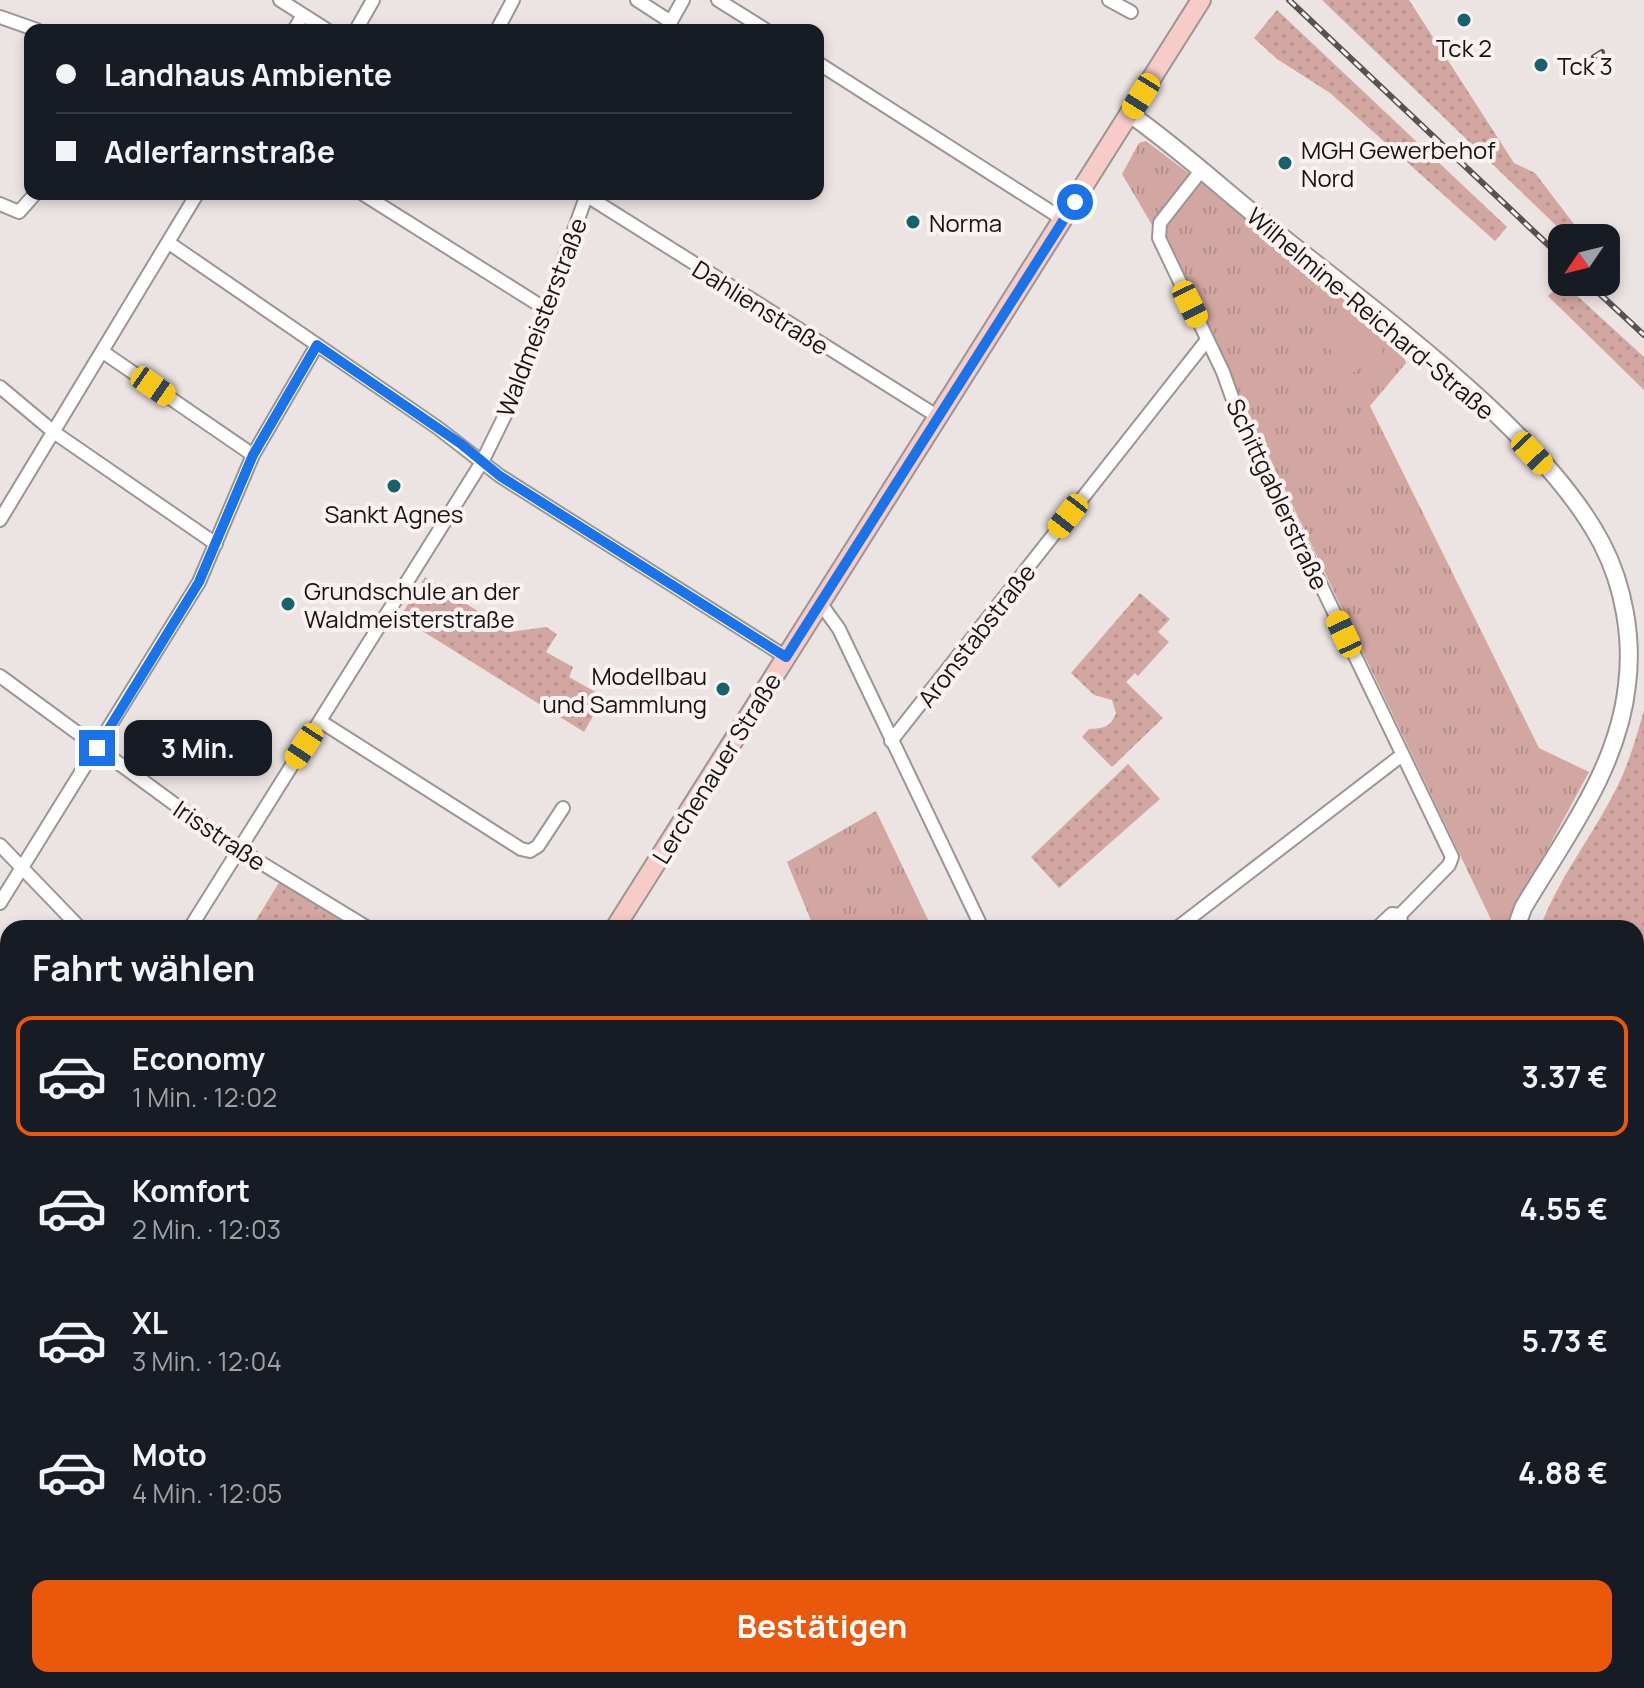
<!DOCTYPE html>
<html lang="de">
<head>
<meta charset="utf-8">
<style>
	:root { --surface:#171b24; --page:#242831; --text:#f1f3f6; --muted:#9ea1a6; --line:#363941; --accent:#ea580c }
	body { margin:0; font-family:Manrope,sans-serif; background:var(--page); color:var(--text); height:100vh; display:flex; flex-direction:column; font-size:30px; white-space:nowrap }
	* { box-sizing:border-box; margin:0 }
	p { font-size:26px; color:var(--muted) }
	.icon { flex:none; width:44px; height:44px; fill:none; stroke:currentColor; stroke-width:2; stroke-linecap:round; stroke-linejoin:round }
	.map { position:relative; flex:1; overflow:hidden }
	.side { position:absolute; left:0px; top:920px; width:1644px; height:768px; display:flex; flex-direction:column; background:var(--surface); border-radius:24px 24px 0 0; box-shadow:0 4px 12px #0003 }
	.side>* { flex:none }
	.top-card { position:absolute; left:24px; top:24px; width:800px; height:176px; border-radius:16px; box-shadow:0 4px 12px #0003; display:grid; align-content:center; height:176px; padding:0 32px; background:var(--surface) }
	.needle { width:52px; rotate:235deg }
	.controls { position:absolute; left:1548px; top:224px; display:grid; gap:16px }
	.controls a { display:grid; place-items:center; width:72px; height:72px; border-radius:16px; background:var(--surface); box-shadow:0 4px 12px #0003; font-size:40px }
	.end { position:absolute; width:36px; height:36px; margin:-18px; border:10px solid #1a73e8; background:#fff; box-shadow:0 0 0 4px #fff }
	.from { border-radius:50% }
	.bubble { position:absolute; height:56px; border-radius:16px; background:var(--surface); box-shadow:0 4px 12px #0003; font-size:26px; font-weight:700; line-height:56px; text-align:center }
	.car { position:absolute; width:24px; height:48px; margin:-24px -12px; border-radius:10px; box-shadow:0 0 6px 2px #0007; background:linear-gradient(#f5c518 24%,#345 0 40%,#f5c518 0 76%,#345 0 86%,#f5c518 0) }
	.top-card b { display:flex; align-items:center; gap:28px; height:76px; font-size:30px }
	.top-card b+b { border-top:2px solid var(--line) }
	.top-card i { width:20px; height:20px; background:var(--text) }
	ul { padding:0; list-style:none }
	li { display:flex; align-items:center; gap:24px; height:120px; margin:0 16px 12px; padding:0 16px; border:4px solid transparent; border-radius:16px }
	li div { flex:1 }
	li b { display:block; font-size:30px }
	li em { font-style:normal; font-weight:700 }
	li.selected { border-color:var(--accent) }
	li>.icon { width:72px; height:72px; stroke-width:1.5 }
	h2 { padding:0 32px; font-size:36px; line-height:96px }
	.primary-button { display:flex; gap:16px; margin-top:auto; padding:16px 32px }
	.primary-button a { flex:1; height:92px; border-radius:16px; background:var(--accent); color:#fff; font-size:32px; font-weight:700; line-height:92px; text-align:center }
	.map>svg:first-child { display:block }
	.grass { fill:url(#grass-dots) }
	.forest { fill:url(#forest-firs) }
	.park { fill:url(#park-tufts) }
	.pitch { fill:#d3a7a1 }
	.water { fill:url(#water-ripples); stroke:#956963; stroke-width:2 }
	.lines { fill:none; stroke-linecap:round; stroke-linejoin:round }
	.minor-casing { stroke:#9c9593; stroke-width:16 }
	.tertiary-casing { stroke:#9c9593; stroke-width:20 }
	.secondary-casing { stroke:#9c9593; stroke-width:22 }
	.minor { stroke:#fff; stroke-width:12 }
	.tertiary { stroke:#fff; stroke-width:16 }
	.secondary { stroke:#f6cbc8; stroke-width:18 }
	.rail-casing { stroke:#555251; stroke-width:6 }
	.rail { stroke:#faf1f0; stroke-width:3; stroke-dasharray:9; stroke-linecap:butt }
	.route { stroke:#1a73e8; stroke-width:10 }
	.poi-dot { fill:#15626c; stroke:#faf1f0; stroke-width:3 }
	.labels { text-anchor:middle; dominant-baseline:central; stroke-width:8; stroke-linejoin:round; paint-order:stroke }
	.poi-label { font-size:24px; fill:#161413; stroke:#faf1f0; text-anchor:start }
	.street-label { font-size:24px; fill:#161413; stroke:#faf1f0 }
</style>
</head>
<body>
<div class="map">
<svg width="1644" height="1688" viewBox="0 0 1644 1688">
	<defs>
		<pattern id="grass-dots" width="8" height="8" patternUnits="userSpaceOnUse" patternTransform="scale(2)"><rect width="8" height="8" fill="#d3a7a1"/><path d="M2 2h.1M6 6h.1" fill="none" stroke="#b48f8a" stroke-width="1.8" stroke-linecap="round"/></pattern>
		<pattern id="forest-firs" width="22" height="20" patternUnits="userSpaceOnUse" patternTransform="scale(2)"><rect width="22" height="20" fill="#d3a7a1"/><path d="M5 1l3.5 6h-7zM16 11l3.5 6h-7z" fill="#b48f8a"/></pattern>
		<pattern id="park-tufts" width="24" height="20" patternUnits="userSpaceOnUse" patternTransform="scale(2)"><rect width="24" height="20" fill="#d3a7a1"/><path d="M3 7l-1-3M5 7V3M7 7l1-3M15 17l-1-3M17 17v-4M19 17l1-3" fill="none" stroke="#b48f8a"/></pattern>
		<pattern id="water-ripples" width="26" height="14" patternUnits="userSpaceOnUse" patternTransform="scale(2)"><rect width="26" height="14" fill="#cc8d85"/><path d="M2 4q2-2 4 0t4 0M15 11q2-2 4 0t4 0" fill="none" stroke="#a5726c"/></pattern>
	</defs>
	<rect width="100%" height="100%" fill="#ece4e3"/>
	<path class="grass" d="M1322,0H1409L1514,163L1535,173L1577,228L1566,235Z
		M1277,10L1507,227L1495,241L1330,93L1277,59L1254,38Z
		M1562,282L1644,357V390L1548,296Z
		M425,577L510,632L546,627L557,634L546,652L573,667L569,677L604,697L584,732L400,617Z
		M1140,593L1170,619L1158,632L1169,642L1138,676L1135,673L1126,682L1163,718L1112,767L1082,737L1089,729C1104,728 1110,728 1116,713L1112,700L1094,695L1071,673Z
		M1644,710V972L1636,977V928H1540C1558,880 1588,842 1612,797C1627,770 1636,739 1644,710Z
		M1128,764L1160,799L1059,888L1031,857Z
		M280,881L350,927L349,928H251Z"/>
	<path class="forest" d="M1636,1414L1644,1418V1517L1636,1523Z
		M463,1680H859L846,1688H451Z"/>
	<path class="park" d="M1146,141L1207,187L1400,346L1406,363L1370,406L1539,748L1589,772L1505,928H1495L1185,281L1122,174L1139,143Z
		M876,811L932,928H814L787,862Z
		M1644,1517V1688H1072L1088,1680H1636V1523Z"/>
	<path class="pitch" d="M1354,310L1383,353L1348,376L1319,333Z"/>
	<path class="water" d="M1195,1680H1332L1339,1688H1184Z"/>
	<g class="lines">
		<g class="minor-casing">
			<path id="minor" d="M280,0L327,30
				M637,0L671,22
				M718,0L766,30
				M1109,0L1131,12
				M0,17L37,30
				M294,30L303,15
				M356,30L373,0
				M497,30L513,0
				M666,30L683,0
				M818,63L1064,220
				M1200,172L1160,223L1159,238L1223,372L1237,411L1452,857L1449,865L1400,915L1401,922L1395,928
				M363,194L544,308
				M584,194L940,418
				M0,204L19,212L35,194
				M169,243L438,428L500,476L786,657
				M103,352L253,455
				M0,387L55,433L216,544
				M0,520L197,194
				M821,604L839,629L982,928
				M0,676L222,839L368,928
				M320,721L521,849L530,851L538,846L563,808
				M891,741L1207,340
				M0,845L80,928
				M0,903L199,582L253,455L317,345
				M190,928L482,462L516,393L587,194
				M1177,928L1402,755
				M1377,928L1392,914L1400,915
				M1636,1188L1644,1184
				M0,1225L8,1212
				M0,1399L8,1405
				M0,1592L8,1601
				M101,1680L119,1688
				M60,1688L72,1680
				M851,1688L864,1680"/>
		</g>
		<g class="tertiary-casing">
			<path id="tertiary" d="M1130,114C1181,150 1227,193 1276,232C1375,312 1544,432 1602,544C1624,586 1633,639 1627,685C1618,769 1565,837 1523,908L1516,928
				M1636,1229L1644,1244"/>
		</g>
		<g class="secondary-casing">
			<path id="secondary" d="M615,928L1201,0
				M149,1688L152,1680"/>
		</g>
		<use href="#minor" class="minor"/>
		<use href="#tertiary" class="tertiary"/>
		<use href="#secondary" class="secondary"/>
		<g class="rail-casing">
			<path id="rail" d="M1289,0L1562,258
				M1594,57L1602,52
				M1587,282L1644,335
				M1636,985L1644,980
				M443,1688L455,1680"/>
		</g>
		<use href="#rail" class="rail"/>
	</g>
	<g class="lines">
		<path class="route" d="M97,748L199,582L253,455L317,345L461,444L500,476L786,657L1075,202"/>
	</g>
	<g class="poi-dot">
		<circle cx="1464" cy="20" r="8"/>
		<circle cx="1541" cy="65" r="8"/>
		<circle cx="1285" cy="163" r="8"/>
		<circle cx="913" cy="222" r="8"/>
		<circle cx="394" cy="486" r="8"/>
		<circle cx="288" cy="604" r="8"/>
		<circle cx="723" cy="689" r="8"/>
	</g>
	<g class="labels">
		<g class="poi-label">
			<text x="1464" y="47" text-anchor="middle">Tck 2</text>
			<text x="1557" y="65">Tck 3</text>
			<text x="1301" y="149">MGH Gewerbehof<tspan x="1301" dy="28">Nord</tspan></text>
			<text x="929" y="222">Norma</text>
			<text x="394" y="513" text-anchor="middle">Sankt Agnes</text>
			<text x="304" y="590">Grundschule an der<tspan x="304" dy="28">Waldmeisterstraße</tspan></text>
			<text x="707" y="675" text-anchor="end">Modellbau<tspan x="707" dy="28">und Sammlung</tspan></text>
		</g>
		<g class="street-label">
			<text transform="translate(761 307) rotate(32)">Dahlienstraße</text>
			<text transform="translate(1371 313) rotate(40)">Wilhelmine-Reichard-Straße</text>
			<text transform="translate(541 317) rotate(-69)">Waldmeisterstraße</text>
			<text transform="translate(1278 494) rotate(65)">Schittgablerstraße</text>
			<text transform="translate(976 635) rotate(-52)">Aronstabstraße</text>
			<text transform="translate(716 768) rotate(-58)">Lerchenauer Straße</text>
			<text transform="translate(220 835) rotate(34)">Irisstraße</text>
		</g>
	</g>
</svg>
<div class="controls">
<a><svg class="needle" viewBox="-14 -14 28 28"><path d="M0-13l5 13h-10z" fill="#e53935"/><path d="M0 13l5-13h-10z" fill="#9ea1a6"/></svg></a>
</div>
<i class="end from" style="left:1075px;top:202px"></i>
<i class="end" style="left:97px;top:748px"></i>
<div class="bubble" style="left:124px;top:720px;width:148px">3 Min.</div>
<i class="car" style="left:1141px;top:96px;rotate:212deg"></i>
<i class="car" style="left:1190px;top:304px;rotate:154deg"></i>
<i class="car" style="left:153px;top:386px;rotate:125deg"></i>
<i class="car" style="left:1532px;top:453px;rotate:137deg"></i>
<i class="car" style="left:1068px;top:516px;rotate:218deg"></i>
<i class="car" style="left:1344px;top:634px;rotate:335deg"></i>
<i class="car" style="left:304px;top:746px;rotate:213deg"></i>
<div class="top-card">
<b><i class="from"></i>Landhaus Ambiente</b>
<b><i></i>Adlerfarnstraße</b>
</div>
<section class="side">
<h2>Fahrt wählen</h2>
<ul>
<li class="selected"><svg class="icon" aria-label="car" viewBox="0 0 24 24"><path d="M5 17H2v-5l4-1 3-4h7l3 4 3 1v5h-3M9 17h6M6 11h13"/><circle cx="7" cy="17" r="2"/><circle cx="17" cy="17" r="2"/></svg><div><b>Economy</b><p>1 Min. · 12:02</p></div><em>3.37 €</em></li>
<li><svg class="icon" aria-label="car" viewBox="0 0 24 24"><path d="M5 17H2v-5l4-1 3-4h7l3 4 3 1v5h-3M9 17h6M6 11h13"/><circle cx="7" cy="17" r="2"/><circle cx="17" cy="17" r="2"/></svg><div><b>Komfort</b><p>2 Min. · 12:03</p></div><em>4.55 €</em></li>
<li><svg class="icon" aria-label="car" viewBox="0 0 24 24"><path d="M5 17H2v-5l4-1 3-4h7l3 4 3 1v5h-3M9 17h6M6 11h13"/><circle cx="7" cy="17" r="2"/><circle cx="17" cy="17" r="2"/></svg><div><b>XL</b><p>3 Min. · 12:04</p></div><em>5.73 €</em></li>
<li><svg class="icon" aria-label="car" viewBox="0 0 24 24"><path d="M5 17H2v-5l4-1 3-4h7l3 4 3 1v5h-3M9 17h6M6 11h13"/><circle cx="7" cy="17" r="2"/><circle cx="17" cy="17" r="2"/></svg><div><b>Moto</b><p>4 Min. · 12:05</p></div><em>4.88 €</em></li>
</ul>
<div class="primary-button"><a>Bestätigen</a></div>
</section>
</div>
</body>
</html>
